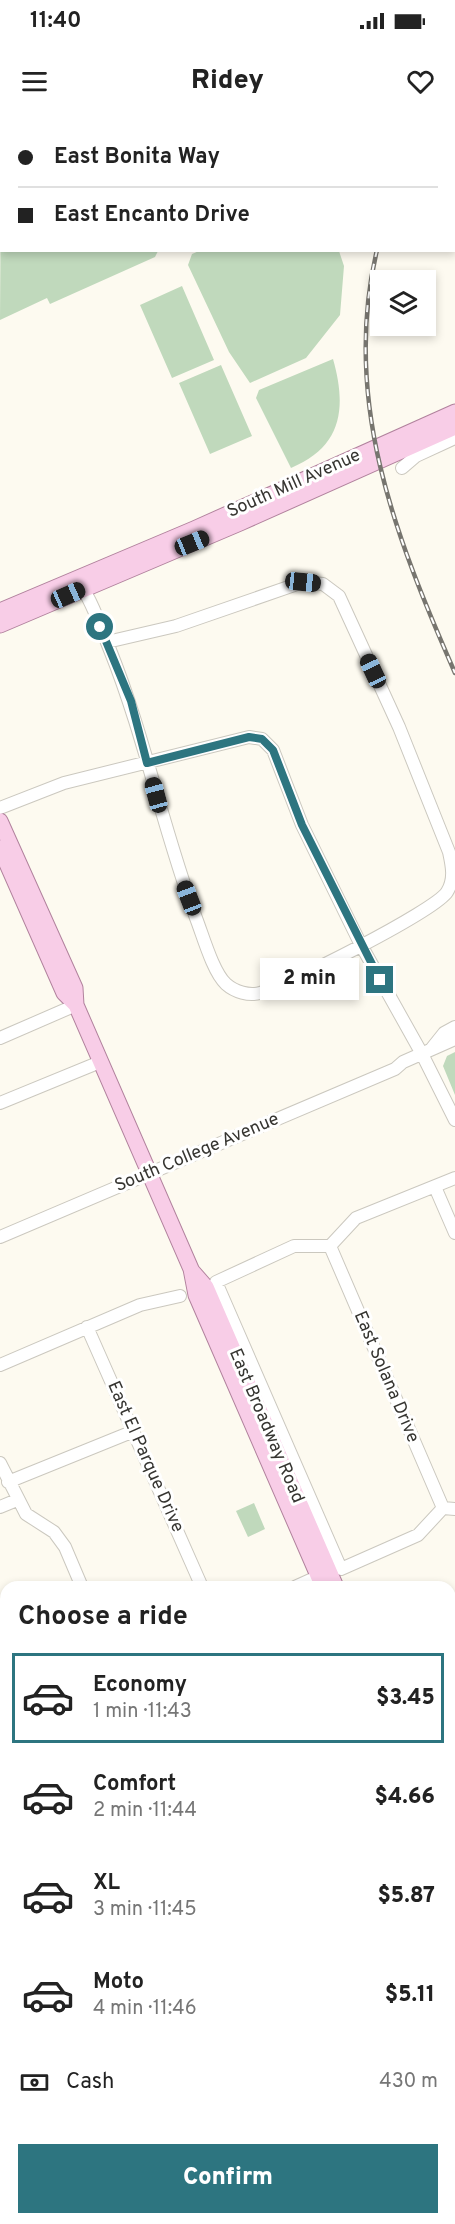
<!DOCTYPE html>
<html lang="en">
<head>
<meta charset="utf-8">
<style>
	:root { --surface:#fff; --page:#f2f2f2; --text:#222; --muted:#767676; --line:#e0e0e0; --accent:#2d7580 }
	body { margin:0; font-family:Overpass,sans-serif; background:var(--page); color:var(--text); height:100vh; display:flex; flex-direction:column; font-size:22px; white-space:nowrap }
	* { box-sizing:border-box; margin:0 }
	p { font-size:20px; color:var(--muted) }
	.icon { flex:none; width:33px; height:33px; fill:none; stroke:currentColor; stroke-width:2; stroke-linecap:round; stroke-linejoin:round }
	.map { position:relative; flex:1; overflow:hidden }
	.panel { position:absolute; left:0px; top:1461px; width:456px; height:644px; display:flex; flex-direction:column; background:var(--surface); border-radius:18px 18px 0 0; box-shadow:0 3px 9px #0003 }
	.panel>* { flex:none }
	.hud { position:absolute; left:0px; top:0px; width:456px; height:132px; box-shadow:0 3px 9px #0003; display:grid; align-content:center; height:132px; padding:0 18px; background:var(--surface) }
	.buttons { position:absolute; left:370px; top:150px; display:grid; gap:12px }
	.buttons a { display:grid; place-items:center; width:66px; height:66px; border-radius:0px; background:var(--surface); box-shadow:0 3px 9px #0003; font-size:30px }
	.end { position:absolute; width:27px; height:27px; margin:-14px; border:8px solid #2d7580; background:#fff; box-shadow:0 0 0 3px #fff }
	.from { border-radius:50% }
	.bubble { position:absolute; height:42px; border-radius:0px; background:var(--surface); box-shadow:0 3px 9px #0003; font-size:20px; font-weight:800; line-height:42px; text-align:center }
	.car { position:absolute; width:18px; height:36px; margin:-18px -9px; border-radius:8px; box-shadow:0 0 4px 2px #0007; background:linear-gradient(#222 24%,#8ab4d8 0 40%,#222 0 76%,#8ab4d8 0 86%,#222 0) }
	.hud b { display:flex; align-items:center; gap:21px; height:57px; font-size:22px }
	.hud b+b { border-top:2px solid var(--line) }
	.hud i { width:15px; height:15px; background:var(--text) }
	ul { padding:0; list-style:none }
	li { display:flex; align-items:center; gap:18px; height:90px; margin:0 12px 9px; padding:0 6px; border:3px solid transparent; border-radius:0px }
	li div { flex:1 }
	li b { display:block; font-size:22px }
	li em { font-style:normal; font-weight:800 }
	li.on { border-color:var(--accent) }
	li>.icon { width:54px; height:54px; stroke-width:1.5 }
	h2 { padding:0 18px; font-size:27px; line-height:72px }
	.pay { display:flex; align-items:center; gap:15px; height:66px; padding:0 18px; font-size:22px }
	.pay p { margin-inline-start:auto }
	.primary-button { display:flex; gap:12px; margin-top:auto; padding:12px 18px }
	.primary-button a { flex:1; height:69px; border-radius:0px; background:var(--accent); color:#fff; font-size:24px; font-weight:800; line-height:69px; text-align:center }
	.status { display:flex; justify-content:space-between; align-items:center; height:42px; padding:0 30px; background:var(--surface); direction:ltr }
	.status svg { height:16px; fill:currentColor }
	header { display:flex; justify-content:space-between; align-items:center; height:78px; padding:0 18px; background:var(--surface); font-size:27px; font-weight:800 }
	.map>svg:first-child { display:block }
	.green { fill:#c0d9bc }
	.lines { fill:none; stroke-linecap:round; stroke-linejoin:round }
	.minor-casing { stroke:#cbc8bf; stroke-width:14 }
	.major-casing { stroke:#b1829d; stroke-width:17 }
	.minor { stroke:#fff; stroke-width:12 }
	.major { stroke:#f8cde7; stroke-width:15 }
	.rail-casing { stroke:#77756f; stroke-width:4.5 }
	.rail { stroke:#fff; stroke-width:2; stroke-dasharray:7; stroke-linecap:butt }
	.route { stroke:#2d7580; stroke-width:8 }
	.labels { text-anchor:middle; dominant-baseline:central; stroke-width:6; stroke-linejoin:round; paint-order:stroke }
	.street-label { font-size:18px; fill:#363531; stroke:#fff }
</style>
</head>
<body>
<div class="status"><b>11:40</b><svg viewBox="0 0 49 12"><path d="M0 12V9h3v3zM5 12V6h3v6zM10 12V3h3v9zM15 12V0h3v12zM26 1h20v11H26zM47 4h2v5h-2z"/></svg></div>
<header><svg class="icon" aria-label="menu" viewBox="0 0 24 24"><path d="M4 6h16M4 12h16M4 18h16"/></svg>Ridey<svg class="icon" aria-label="heart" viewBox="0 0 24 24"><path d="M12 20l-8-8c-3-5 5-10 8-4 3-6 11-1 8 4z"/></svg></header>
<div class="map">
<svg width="455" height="2104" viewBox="0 0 455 2104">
	<rect width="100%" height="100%" fill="#fdfaf0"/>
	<path class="green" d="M217,0H329L330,1H214Z
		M1,41L2,130L158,131L155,137L50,184L47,178L0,200Z
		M199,131H339L344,146L340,195L306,238L250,263L229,232L188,145L192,134Z
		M182,166L214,240L172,258L140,185Z
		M333,239C347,288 342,327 291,348L256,278L259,270Z
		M221,245L252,316L210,334L179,263Z
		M455,932V975L443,946L447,936Z
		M254,1383L265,1409L248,1417L236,1391Z"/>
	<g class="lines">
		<g class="minor-casing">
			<path id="minor" d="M402,348L416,336L455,318
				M80,464C93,483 101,508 110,530C145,617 163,710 196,798C203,816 213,852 226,864C235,872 249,876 260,873C286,866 435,791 447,772C455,759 452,746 449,732L399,607L339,476L323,464L303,462L176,506L107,522
				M0,688L64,663L249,617L262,619L273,630L302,705L361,825L422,934L455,1000
				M0,918L76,885
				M432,928L444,913L455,907
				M0,983L100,942
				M455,1058L356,1098L330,1126H294L216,1162L341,1449L418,1415L443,1388L455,1389
				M435,1067L455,1113
				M0,1117L395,949L403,942L455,919
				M330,1126L443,1388
				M87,1207L202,1467
				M0,1245L140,1185L180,1176
				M0,1343L26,1394L54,1412L65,1427L82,1467
				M8,1362L134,1311
				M0,1387L17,1380
				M295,1467L326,1453
				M450,1529L455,1527
				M0,1555L6,1568
				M0,1599L6,1596
				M450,1700L455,1711
				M0,1718L6,1715
				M450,1799L455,1797
				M0,1835L6,1849
				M0,1859L6,1856
				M0,1994L6,1991
				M0,2098L4,2104
				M192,2098L194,2104"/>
		</g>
		<g class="major-casing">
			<path id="major" d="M0,491L194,409L455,292
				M0,505L240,403L455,307
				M0,701L75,868L76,885L191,1149L196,1175L323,1467
				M0,728L64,873L76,885
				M192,1151L206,1167L336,1467
				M450,1728L455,1740
				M450,1761L455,1772
				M450,2011L455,2009
				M228,2104L242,2098"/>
		</g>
		<use href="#minor" class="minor"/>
		<use href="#major" class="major"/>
		<g class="rail-casing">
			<path id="rail" d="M67,2L70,0
				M422,2V0
				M0,30L2,29
				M377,130C341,280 396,418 455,553"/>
		</g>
		<use href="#rail" class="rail"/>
	</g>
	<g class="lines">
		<path class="route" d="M100,507L131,581L147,643L249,617L262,619L273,630L302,705L380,860"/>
	</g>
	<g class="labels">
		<g class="street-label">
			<text transform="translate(294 364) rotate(-24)">South Mill Avenue</text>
			<text transform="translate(197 1033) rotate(-23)">South College Avenue</text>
			<text transform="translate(386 1257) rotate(67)">East Solana Drive</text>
			<text transform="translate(266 1306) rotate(67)">East Broadway Road</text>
			<text transform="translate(145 1337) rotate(66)">East El Parque Drive</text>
		</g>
	</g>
</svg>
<div class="buttons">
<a><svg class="icon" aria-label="layers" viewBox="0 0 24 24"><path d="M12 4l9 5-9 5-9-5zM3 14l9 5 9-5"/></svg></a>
</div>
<i class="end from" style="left:100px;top:507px"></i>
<i class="end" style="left:380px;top:860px"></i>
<div class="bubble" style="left:260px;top:838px;width:99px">2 min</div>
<i class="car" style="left:192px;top:423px;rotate:68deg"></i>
<i class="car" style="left:303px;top:462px;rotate:96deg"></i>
<i class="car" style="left:68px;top:475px;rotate:66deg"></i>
<i class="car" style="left:373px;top:551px;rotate:335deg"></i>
<i class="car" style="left:156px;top:675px;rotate:345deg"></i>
<i class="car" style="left:189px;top:778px;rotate:339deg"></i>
<div class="hud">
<b><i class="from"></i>East Bonita Way</b>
<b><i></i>East Encanto Drive</b>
</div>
<section class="panel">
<h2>Choose a ride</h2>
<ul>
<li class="on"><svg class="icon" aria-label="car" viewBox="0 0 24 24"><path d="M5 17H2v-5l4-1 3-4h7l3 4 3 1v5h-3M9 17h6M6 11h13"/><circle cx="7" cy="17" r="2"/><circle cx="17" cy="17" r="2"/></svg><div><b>Economy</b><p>1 min · 11:43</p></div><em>$3.45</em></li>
<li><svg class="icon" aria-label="car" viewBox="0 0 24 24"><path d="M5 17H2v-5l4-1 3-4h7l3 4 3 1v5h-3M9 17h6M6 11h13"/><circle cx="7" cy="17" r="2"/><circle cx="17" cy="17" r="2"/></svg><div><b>Comfort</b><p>2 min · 11:44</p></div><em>$4.66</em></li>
<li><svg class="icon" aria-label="car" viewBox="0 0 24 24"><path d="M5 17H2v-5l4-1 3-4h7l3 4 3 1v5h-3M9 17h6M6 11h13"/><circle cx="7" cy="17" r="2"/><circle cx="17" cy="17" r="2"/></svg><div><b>XL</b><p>3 min · 11:45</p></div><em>$5.87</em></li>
<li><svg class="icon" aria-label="car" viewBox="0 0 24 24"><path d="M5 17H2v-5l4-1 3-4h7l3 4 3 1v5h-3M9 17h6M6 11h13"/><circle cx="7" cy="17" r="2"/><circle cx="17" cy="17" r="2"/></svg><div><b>Moto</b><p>4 min · 11:46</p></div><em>$5.11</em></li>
</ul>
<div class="pay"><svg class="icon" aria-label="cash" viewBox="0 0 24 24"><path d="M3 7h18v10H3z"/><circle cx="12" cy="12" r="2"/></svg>Cash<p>430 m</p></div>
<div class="primary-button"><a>Confirm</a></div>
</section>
</div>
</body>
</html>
